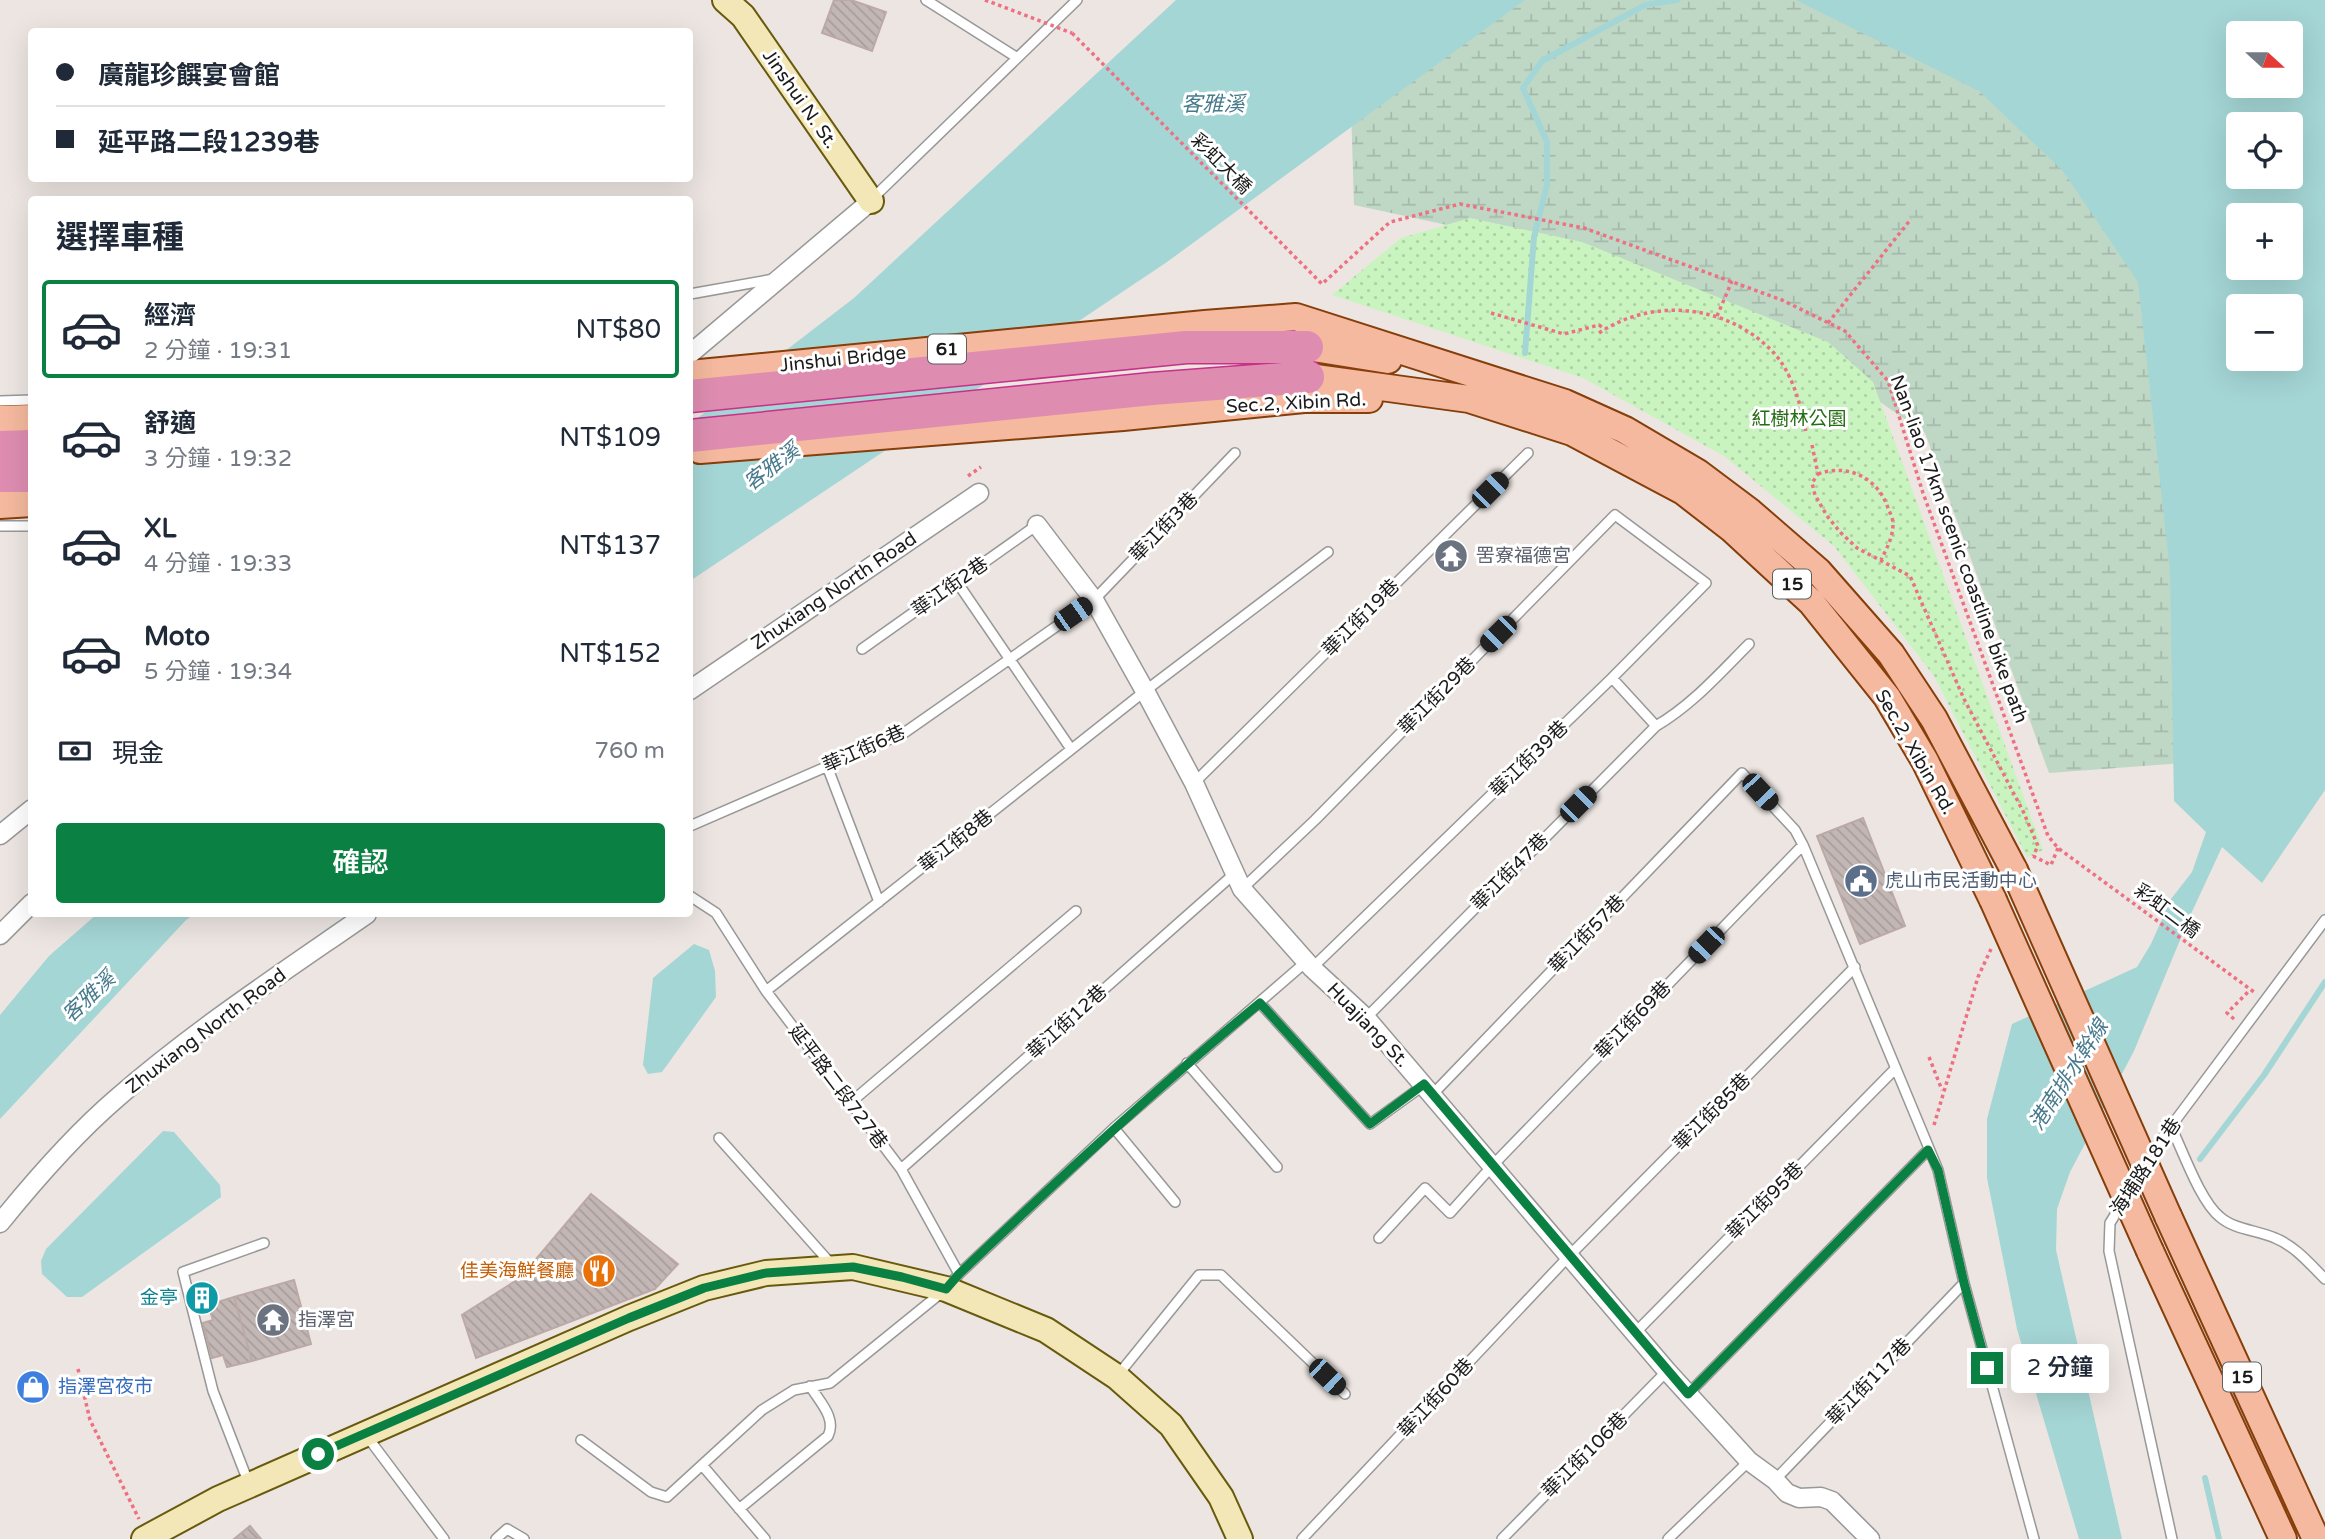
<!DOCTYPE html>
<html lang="zh-TW">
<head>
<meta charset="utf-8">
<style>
	:root { --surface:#fff; --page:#f2f2f3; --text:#1f2937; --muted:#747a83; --line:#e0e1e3; --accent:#0b8043 }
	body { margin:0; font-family:"Varela Round","Noto Sans TC",sans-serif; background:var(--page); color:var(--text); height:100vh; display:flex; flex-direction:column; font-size:26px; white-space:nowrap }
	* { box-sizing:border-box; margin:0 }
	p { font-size:23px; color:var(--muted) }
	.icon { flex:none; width:38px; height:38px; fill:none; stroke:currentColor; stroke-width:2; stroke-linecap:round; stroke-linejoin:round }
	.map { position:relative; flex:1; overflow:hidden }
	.side { position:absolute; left:28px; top:196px; width:665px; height:721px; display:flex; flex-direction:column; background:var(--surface); border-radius:7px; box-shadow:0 7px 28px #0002 }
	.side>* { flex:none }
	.guide { position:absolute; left:28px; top:28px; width:665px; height:154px; border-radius:7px; box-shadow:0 7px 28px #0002; display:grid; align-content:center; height:154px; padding:0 28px; background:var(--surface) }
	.needle { width:46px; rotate:111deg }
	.controls { position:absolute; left:2226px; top:21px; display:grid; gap:14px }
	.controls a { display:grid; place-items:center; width:77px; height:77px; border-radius:7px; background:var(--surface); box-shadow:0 7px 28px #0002; font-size:35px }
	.end { position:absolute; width:32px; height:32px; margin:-16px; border:9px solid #0b8043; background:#fff; box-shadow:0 0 0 4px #fff }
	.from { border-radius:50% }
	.bubble { position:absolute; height:49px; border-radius:7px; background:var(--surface); box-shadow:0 7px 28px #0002; font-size:23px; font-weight:600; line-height:49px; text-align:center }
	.car { position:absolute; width:21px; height:42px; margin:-21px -10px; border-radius:9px; box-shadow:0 0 5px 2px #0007; background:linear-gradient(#222 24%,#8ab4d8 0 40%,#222 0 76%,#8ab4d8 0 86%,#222 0) }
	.guide b { display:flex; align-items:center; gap:24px; height:66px; font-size:26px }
	.guide b+b { border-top:2px solid var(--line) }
	.guide i { width:18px; height:18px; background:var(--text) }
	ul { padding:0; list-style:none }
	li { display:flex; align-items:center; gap:21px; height:98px; margin:0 14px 10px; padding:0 14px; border:4px solid transparent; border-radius:7px }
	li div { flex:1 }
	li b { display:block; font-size:26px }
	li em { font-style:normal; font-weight:600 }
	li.selected { border-color:var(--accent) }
	li>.icon { width:63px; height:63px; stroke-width:1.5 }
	h2 { padding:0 28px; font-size:32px; line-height:84px }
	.pay { display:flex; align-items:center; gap:18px; height:77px; padding:0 28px; font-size:26px }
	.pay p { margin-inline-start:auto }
	.cta { display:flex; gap:14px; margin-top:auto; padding:14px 28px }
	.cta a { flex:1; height:80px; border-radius:7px; background:var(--accent); color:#fff; font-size:28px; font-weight:600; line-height:80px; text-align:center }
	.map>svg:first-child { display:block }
	.wetland { fill:url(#wetland-marsh); fill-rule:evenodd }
	.park { fill:url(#park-dots) }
	.water { fill:#a4d6d5; fill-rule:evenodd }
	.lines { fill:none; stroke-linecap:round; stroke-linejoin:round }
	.stream { stroke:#a4d6d5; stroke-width:6 }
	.building { fill:url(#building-back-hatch); stroke:#bca9a5; stroke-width:2 }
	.lane-casing { stroke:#989898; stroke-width:12 }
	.street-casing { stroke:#989898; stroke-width:21 }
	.secondary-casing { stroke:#675a0d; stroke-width:28 }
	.primary-casing { stroke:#863e0b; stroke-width:30 }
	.highway-casing { stroke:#c7318a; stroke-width:35 }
	.path { stroke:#ee7082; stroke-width:3.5; stroke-dasharray:3.5 3.5; stroke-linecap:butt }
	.lane { stroke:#fff; stroke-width:9 }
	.street { stroke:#fff; stroke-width:18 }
	.secondary { stroke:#f3e7b7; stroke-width:24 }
	.primary { stroke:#f4b99e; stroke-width:26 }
	.highway { stroke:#de8db1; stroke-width:32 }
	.primary-bridge-casing { stroke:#863e0b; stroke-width:30; stroke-linecap:butt }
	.path-bridge { stroke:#ee7082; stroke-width:3.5; stroke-dasharray:3.5 3.5; stroke-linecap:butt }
	.primary-bridge { stroke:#f4b99e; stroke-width:26 }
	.route { stroke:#0b8043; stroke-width:9 }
	.labels { text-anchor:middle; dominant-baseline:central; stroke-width:6; stroke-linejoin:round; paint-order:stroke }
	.shield { fill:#fff; stroke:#5f5f5f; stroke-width:2 }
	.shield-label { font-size:18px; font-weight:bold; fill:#1b1b1b }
	.street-label { font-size:19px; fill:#1b1b1b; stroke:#fff }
	.park-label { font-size:19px; fill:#236e13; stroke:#fff }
	.worship-label { font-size:19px; fill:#5b616d; stroke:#fff; text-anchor:start }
	.service-label { font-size:19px; fill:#4e5e75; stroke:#fff; text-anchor:start }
	.food-label { font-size:19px; fill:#c56008; stroke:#fff; text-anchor:end }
	.culture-label { font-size:19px; fill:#0d838f; stroke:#fff; text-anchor:end }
	.shop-label { font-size:19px; fill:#366cbe; stroke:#fff; text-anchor:start }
	.water-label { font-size:21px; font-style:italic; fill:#477a8c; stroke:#fff }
</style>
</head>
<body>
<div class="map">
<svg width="2325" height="1539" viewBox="0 0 2325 1539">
	<defs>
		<pattern id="wetland-marsh" width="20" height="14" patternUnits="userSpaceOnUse" patternTransform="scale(1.75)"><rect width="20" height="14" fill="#bfd8c6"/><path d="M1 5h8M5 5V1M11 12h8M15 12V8" fill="none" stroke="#a4b9aa"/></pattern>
		<pattern id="park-dots" width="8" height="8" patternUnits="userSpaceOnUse" patternTransform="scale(1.75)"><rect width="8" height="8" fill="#c9f4c0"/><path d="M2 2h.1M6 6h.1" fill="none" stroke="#acd1a4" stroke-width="1.8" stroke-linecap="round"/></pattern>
		<pattern id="building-back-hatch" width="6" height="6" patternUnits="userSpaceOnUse" patternTransform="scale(1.75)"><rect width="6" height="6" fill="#c3b7b5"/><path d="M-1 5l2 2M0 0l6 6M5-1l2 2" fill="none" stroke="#a79d9b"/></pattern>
	</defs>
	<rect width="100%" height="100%" fill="#ece5e1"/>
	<path class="wetland" d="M1354,0H2325V786L2237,759L2049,773L1925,433L1777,331L1623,263L1354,205L1349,42ZM2238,33H2291V86H2238ZM2238,124H2291V177H2238ZM2238,215H2291V268H2238ZM2238,306H2291V359H2238Z"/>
	<path class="park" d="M1470,218L1582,242L1828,342L1873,382L2043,850L2027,857L1934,676L1834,546L1724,456L1583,378L1332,295L1401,238Z"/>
	<path class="water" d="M1176,0H1525L1167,262L690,581V424L854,298Z
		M1796,0H2325V790L2262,883L2222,847L2190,916L2134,1051L2070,1172L2057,1209L2056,1250L2122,1539H2079L2017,1329L1987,1178V1119L2012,1024L2137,967L2151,944L2171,899L2192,872L2206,832L2174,801L2170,571L2138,282L2063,171L1979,91ZM2238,33H2291V86H2238ZM2238,124H2291V177H2238ZM2238,215H2291V268H2238ZM2238,306H2291V359H2238Z
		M97,914H195L186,920L0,1119V1015L49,956Z
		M694,944L709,950L715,971L716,997L662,1072L648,1074L643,1065L653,978Z
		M163,1131L174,1132L220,1185L221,1197L82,1297H67L42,1274L41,1261L46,1249Z"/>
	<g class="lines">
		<path class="stream" d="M1525,353L1534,237L1547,185V142L1523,88L1542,61L1645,5L1677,0
			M2200,1159L2264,1075L2325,982
			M2205,1478L2219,1539"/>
	</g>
	<path class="building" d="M834,0H851L886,12L872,51L822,33Z
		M1449,546L1460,557L1452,565L1441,555Z
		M1863,818L1905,926L1860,944L1817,836Z
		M591,1194L678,1264L655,1289L476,1358L462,1315L520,1278Z
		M294,1280L311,1344L252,1361L234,1297Z
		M234,1297L252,1361L227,1367L223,1355L212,1358L203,1323L213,1320L208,1305Z
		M250,1526L261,1539H234Z"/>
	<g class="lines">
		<g class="lane-casing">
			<path id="lane" d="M926,0L1016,57
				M872,199L1077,0
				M690,294L774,279
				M0,401L32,400
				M0,526H32
				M957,582L1071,749
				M862,649L1037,525
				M1612,678L1656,726
				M827,766L879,902
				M1194,783L1528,453
				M690,826L904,733L1094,600L1235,453
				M1242,889L1315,820L1615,515L1706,583L1612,678L1312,968
				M766,991L1145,691L1328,552
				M1260,1003L1370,1124L1424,1085
				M1366,1018L1656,726C1692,705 1720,673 1749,644
				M1187,1063L1277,1167
				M1432,1095L1742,773L1795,830L1803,845L1938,1170L1964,1283L2034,1539
				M850,1103L1076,911
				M2171,1127C2183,1151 2200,1201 2220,1217C2235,1230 2257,1230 2275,1238C2295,1246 2310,1264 2325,1279
				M1114,1128L1175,1202
				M719,1138L832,1265
				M901,1169L1234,874
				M1379,1238L1425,1188L1450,1213L1493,1165L1803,845
				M959,1274L1114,1128L1307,961
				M1635,1333L1895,1069
				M1118,1375L1199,1275H1221L1345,1394
				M1688,1394L1928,1150
				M366,1435L444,1539
				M581,1440L651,1492L667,1497L762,1410L794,1390L830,1383L946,1289L959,1274L901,1169L766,991L716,913L690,896
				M702,1465L765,1539
				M1775,1480L1964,1283
				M249,1484L213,1391L183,1272L264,1243
				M739,1509L828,1436C837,1418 819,1401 810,1386
				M496,1539L507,1529L524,1539
				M1302,1539L1569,1256L1855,967
				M1502,1539L1667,1371
				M1668,1539L1749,1461
				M2172,1539L2109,1251L2110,1223L2163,1137L2325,920"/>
		</g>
		<g class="street-casing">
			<path id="street" d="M690,354L871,201
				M1037,525L1094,600L1145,691L1194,783L1242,889L1312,968L1366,1018L1667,1371L1749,1461L1775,1480L1787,1493L1799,1498L1821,1497L1832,1501L1870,1539
				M690,690L979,493
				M0,835L32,809
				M0,935L32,903
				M0,1223C34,1181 75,1134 117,1098C195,1030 282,973 367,914"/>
		</g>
		<g class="secondary-casing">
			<path id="secondary" d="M725,0L743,16L871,201
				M144,1539L218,1499L629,1318L704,1288L766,1273L853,1267L946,1289L1046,1330L1117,1377L1171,1425L1221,1497L1240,1539"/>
		</g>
		<g class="primary-casing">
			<path id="primary" d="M1307,347L1388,360
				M690,374L1205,324L1296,317L1565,403L1625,430L1698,473L1750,512L1818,571L1891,654L1934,719L2014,870
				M1308,377L1469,399L1572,432L1683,491L1732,529L1811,602L1887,697L1925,761L1993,900
				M0,419L32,418
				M700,450L1123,417L1304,399H1369
				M0,505L32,503
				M2168,1216L2316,1539
				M2150,1251L2283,1539"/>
		</g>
		<g class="highway-casing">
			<path id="highway" d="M690,396L1186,347H1307
				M690,436L1152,389L1308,377
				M0,447L32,446
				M0,476H32"/>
		</g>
		<path class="path" d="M1072,33L1322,284L1390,222L1460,204L1584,228L1782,300L1845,331L1888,381L1923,493L2048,836L2058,848L2254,992
			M1491,313L1564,334L1599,325L1605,329
			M1717,316L1732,281
			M1828,323L1911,219
			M1599,333C1653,297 1727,304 1773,352C1792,372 1801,405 1806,432
			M1812,445L1818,474L1812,483L1815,495L1827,516L1841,533L1857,548L1910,576L1964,699L2023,811L2038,846L2033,856
			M1818,474C1848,463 1878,478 1888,508C1890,513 1893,518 1893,524C1893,537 1887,548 1881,560
			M968,476L981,467
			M2033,856L2051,865L2058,848
			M2234,1019L2227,1013L2250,990
			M1929,1057L1942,1090
			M1934,1125L1978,977L1991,949
			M78,1369L90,1420L139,1519"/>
		<use href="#lane" class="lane"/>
		<use href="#street" class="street"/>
		<use href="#secondary" class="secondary"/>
		<use href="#primary" class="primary"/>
		<use href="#highway" class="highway"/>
		<g class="primary-bridge-casing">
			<path id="primary-bridge" d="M2014,870L2168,1216
				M1993,900L2150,1251"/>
		</g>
		<path class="path-bridge" d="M985,0L1072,33"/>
		<use href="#primary-bridge" class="primary-bridge"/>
	</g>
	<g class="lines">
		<path class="route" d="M318,1454L629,1318L704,1288L766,1273L853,1267L902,1277L946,1289L959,1274C1057,1181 1155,1089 1260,1003L1370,1124L1424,1084L1688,1394L1928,1150L1938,1170L1964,1283L1987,1368"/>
	</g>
	<defs>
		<g id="temple-disc" transform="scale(1.75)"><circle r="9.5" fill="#6b7280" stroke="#fff"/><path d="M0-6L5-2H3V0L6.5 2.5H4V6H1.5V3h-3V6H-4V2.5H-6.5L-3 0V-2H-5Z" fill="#fff"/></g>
		<g id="civic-disc" transform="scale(1.75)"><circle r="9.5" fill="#5c6f8a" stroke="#fff"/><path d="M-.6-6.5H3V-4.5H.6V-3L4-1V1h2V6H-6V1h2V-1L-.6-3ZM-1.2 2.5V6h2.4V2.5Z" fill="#fff"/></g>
		<g id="restaurant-disc" transform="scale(1.75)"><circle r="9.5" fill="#e8710a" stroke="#fff"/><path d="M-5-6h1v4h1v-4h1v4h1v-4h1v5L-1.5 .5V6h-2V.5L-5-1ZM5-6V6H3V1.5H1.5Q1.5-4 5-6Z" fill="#fff"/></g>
		<g id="building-disc" transform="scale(1.75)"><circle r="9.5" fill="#0f9aa8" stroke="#fff"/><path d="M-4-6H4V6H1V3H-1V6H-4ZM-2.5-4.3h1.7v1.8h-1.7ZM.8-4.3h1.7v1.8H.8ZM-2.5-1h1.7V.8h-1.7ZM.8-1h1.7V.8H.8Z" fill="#fff"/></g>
		<g id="shop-disc" transform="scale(1.75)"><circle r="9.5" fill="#3f7fe0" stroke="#fff"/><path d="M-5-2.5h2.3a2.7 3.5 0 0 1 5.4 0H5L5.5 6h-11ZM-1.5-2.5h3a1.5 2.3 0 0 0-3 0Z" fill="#fff"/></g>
	</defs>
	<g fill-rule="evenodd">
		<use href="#temple-disc" x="1451" y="556"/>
		<use href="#civic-disc" x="1861" y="881"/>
		<use href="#restaurant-disc" x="599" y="1271"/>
		<use href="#building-disc" x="202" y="1298"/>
		<use href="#temple-disc" x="273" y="1320"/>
		<use href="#shop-disc" x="33" y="1387"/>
	</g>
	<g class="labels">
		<g class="shield">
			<rect x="928" y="334.5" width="38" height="29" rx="5"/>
			<rect x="1773" y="569.5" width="38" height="29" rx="5"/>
			<rect x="2223" y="1362.5" width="38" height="29" rx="5"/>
		</g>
		<g class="shield-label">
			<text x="947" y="349">61</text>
			<text x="1792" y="584">15</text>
			<text x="2242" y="1377">15</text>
		</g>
		<g class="street-label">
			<text transform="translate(800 99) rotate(55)">Jinshui N. St.</text>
			<text transform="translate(1221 164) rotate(45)">彩虹大橋</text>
			<text transform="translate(843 359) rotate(-6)">Jinshui Bridge</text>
			<text transform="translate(1296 403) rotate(-3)">Sec.2, Xibin Rd.</text>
			<text transform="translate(1164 527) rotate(-46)">華江街3巷</text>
			<text transform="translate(1959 549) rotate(70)">Nan-liao 17km scenic coastline bike path</text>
			<text transform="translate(950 587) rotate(-35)">華江街2巷</text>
			<text transform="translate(834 591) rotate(-34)">Zhuxiang North Road</text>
			<text transform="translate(1361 618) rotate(-45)">華江街19巷</text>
			<text transform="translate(1437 696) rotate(-45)">華江街29巷</text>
			<text transform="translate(864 749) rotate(-24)">華江街6巷</text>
			<text transform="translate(1915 752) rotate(60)">Sec.2, Xibin Rd.</text>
			<text transform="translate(1529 759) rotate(-44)">華江街39巷</text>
			<text transform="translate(956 841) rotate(-38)">華江街8巷</text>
			<text transform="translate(1510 872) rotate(-45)">華江街47巷</text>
			<text transform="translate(2167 911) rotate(37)">彩虹二橋</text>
			<text transform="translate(1587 934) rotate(-46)">華江街57巷</text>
			<text transform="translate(1633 1020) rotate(-46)">華江街69巷</text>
			<text transform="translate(1067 1022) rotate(-42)">華江街12巷</text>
			<text transform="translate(1368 1025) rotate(46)">Huajiang St.</text>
			<text transform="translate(206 1031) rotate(-37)">Zhuxiang North Road</text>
			<text transform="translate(838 1087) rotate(53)">延平路二段727巷</text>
			<text transform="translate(1712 1112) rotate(-45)">華江街85巷</text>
			<text transform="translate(2146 1167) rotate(-57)">海埔路181巷</text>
			<text transform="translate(1765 1201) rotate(-45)">華江街95巷</text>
			<text transform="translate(1869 1382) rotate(-46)">華江街117巷</text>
			<text transform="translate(1436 1398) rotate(-47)">華江街60巷</text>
			<text transform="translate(1585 1455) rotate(-45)">華江街106巷</text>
		</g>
		<g class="park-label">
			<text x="1799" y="419">紅樹林公園</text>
		</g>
		<g class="worship-label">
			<text x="1476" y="556">罟寮福德宮</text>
			<text x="298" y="1320">指澤宮</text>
		</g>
		<g class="service-label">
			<text x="1885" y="881">虎山市民活動中心</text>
		</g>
		<g class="food-label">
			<text x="574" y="1271">佳美海鮮餐廳</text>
		</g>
		<g class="culture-label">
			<text x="178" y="1298">金亭</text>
		</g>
		<g class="shop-label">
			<text x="58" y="1387">指澤宮夜市</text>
		</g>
		<g class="water-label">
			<text x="1213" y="104">客雅溪</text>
			<text transform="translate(772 467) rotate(-37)">客雅溪</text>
			<text transform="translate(89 997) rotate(-43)">客雅溪</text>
			<text transform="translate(2069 1075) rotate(-57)">港南排水幹線</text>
		</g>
	</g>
</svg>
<div class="controls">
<a><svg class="needle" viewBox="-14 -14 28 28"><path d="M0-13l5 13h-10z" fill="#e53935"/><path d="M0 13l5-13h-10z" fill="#747a83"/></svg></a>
<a><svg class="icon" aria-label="locate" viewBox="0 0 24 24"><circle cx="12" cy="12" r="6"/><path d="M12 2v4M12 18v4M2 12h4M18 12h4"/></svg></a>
<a>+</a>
<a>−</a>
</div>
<i class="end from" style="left:318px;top:1454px"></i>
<i class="end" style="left:1987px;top:1368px"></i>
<div class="bubble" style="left:2011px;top:1344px;width:98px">2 分鐘</div>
<i class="car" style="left:1490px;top:490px;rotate:45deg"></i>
<i class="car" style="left:1073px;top:614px;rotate:55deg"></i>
<i class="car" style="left:1498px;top:634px;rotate:225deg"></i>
<i class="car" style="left:1760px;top:792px;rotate:137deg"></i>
<i class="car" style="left:1578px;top:804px;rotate:45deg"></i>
<i class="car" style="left:1706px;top:945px;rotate:224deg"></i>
<i class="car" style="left:1327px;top:1377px;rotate:134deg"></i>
<div class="guide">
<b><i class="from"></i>廣龍珍饌宴會館</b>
<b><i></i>延平路二段1239巷</b>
</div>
<section class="side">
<h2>選擇車種</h2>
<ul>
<li class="selected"><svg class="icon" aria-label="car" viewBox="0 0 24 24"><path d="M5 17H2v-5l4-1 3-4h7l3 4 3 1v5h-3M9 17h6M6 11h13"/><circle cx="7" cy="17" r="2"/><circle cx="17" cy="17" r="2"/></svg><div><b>經濟</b><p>2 分鐘 · 19:31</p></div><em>NT$80</em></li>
<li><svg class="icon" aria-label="car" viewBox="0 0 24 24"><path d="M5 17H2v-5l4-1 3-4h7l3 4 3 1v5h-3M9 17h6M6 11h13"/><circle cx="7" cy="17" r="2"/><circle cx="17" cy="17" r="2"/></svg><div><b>舒適</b><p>3 分鐘 · 19:32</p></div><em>NT$109</em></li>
<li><svg class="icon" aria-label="car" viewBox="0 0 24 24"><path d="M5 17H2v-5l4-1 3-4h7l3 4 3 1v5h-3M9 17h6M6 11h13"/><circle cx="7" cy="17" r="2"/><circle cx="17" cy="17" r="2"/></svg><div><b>XL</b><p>4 分鐘 · 19:33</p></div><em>NT$137</em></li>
<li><svg class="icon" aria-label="car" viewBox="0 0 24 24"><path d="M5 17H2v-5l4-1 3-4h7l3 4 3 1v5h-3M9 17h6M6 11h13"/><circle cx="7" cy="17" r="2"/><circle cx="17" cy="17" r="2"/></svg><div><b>Moto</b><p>5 分鐘 · 19:34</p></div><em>NT$152</em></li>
</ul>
<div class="pay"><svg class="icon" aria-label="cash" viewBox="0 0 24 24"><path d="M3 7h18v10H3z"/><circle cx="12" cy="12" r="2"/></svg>現金<p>760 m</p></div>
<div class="cta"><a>確認</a></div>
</section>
</div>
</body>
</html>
